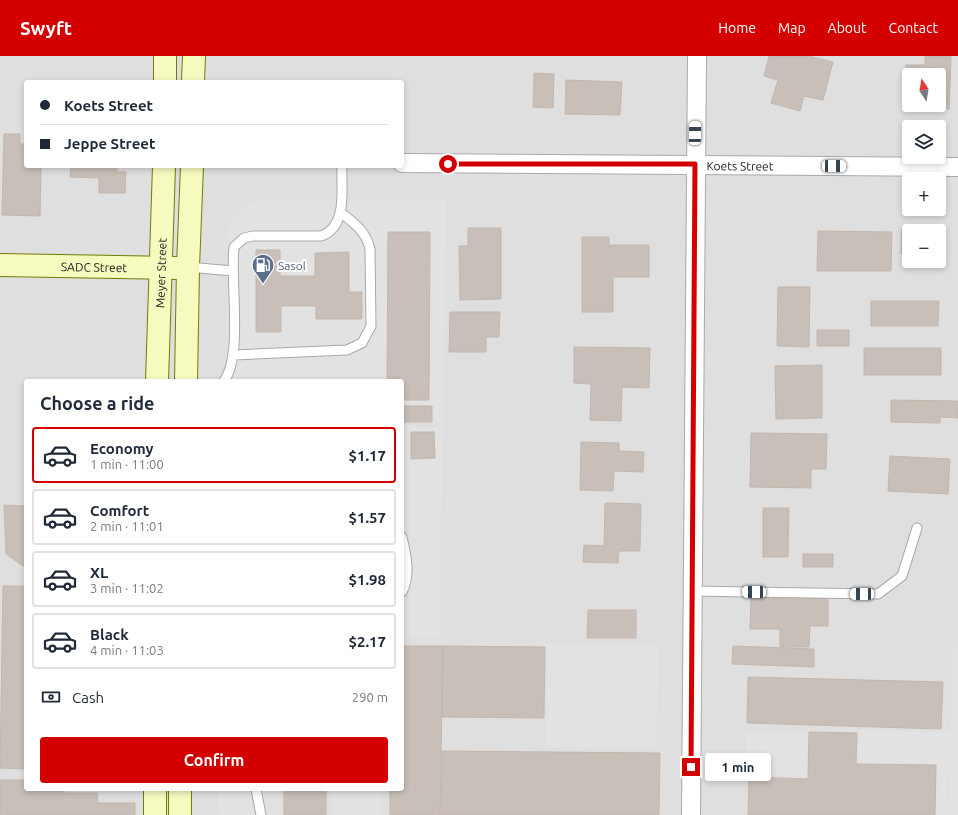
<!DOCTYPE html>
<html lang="en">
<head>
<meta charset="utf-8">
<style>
	:root { --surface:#fff; --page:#f2f2f3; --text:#1f2937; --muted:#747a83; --line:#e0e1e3; --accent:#d40000 }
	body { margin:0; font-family:Ubuntu,sans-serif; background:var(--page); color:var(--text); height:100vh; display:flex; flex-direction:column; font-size:15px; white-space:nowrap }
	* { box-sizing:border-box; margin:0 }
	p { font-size:13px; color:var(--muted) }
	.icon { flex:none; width:22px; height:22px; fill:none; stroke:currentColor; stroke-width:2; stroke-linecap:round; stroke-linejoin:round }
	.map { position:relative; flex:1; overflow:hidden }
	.drawer { position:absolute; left:24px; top:323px; width:380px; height:412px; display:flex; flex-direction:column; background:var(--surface); border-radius:4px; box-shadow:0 2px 6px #0003 }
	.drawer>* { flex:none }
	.hud { position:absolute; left:24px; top:24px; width:380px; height:88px; border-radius:4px; box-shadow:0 2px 6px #0003; display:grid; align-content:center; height:88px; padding:0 16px; background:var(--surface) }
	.needle { width:26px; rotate:348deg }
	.controls { position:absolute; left:902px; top:12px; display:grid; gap:8px }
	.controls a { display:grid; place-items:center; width:44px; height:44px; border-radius:4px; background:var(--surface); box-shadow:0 2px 6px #0003; font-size:20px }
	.end { position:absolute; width:18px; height:18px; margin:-9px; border:5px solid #d40000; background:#fff; box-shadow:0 0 0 2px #fff }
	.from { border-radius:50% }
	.bubble { position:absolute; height:28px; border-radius:4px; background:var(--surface); box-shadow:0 2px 6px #0003; font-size:13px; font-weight:700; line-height:28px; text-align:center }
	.car { position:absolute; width:12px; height:24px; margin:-12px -6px; border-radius:5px; box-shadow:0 0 3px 1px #0007; background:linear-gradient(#fff 24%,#345 0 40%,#fff 0 76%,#345 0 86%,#fff 0) }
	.hud b { display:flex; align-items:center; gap:14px; height:38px; font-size:15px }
	.hud b+b { border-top:1px solid var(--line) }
	.hud i { width:10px; height:10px; background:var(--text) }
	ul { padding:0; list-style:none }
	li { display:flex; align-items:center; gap:12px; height:56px; margin:0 8px 6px; padding:0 8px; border:2px solid var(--line); border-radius:4px }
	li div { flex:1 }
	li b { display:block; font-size:15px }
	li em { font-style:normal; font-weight:700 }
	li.current { border-color:var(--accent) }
	li>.icon { width:36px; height:36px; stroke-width:1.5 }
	h2 { padding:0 16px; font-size:18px; line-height:48px }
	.pay { display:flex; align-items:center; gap:10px; height:44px; padding:0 16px; font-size:15px }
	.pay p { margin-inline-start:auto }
	.button { display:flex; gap:8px; margin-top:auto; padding:8px 16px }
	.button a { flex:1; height:46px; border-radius:4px; background:var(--accent); color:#fff; font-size:16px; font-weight:700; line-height:46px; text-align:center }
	header { display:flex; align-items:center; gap:24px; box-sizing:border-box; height:56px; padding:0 20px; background:var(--accent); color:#fff }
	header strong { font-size:19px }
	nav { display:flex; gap:22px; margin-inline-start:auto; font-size:14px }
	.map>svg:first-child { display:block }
	.residential { fill:#e0dfdf; fill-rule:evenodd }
	.parking { fill:#e2e2e2 }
	.building { fill:#c7bfb8; stroke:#c4b6ab; fill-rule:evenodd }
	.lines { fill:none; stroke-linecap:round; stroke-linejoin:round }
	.lane-casing { stroke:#a9a9a9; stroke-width:11 }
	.street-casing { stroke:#a9a9a9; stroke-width:20 }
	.secondary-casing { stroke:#707d05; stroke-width:24 }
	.lane { stroke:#fff; stroke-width:9 }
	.street { stroke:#fff; stroke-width:18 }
	.secondary { stroke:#f7fabf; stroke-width:22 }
	.route { stroke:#d40000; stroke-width:5 }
	.labels { text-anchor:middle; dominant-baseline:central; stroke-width:4; stroke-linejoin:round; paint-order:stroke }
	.street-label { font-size:12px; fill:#222; stroke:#fff }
	.service-label { font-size:12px; fill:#4e5e75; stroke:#fff; text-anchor:start }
</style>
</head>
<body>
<header>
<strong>Swyft</strong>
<nav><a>Home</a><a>Map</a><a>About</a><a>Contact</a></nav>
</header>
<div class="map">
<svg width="958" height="759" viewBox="0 0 958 759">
	<rect width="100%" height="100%" fill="#f2efe9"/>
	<path class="residential" d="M0,0H958V759H0ZM909,19H939V49H909ZM26,26H402V110H26ZM909,71H939V101H909ZM909,123H939V153H909ZM909,175H939V205H909ZM26,325H402V733H26Z"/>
	<path class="parking" d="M256,143L446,145L443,366H402V325H225L228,166Z
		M402,370L443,371L439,581H402Z
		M547,588L658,589L657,691H546Z
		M952,591H958V759H949Z
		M859,674L950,676L947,759H937L938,709L858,707Z
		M746,676L807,677L806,720L745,718Z
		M218,733H279L280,759H219Z
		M332,733H381V759H332Z"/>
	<path class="building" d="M769,0H809L833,6L823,44L804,40L800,55L771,47L778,24L764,20Z
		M925,0H951L949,53L905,52L906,9H925ZM909,19H939V49H909Z
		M534,17L554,18L553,52L533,51Z
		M566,24L622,26L620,59L565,58Z
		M4,78H20V88H26V110H41L40,160L2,159Z
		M71,110H117V116H126L125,137H99V122L70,121Z
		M468,172H501V243L460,244L459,190H468Z
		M902,172H943V199H939V175H909V199L901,198Z
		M818,175L892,176L891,215H817Z
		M388,176H430L429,344H402V325H387Z
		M582,181H609V189H649V221H613V256H582Z
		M256,194H280V220H315V197L349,196V236H362V263H316V250H281V276H256Z
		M778,231H810L809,291L777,290Z
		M871,245H939L938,270H871Z
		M450,256H500L499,281H486V296H449Z
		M817,274H849V290H817Z
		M574,291L650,292L649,332L622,331L621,365L590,364L591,328L574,327Z
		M864,292H941V319H864Z
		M822,309V362L776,363L775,310Z
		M271,324H334V325H271Z
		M891,344L958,345V362L940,361V367L891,366Z
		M402,350H432V366H402Z
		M411,376H434L435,402L411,403Z
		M751,377L827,378L826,413H811V432L750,431Z
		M581,386L619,387V395L644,396L643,416L614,415L613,435L580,434Z
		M890,400L950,403L948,438L888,435Z
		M605,447L641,448L640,495H619L618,507L583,506L584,489L604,490Z
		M4,449L26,450V512L6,498Z
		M763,452H789L788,501H763Z
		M803,498H833V511H803Z
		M3,530H26V713L0,712Z
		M751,539H828V570H810L809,591H780V573H750Z
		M588,554H636V582H587Z
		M402,590H443L440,759H390V733H402Z
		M443,590L545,591L544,662L442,661Z
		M733,590L814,593V611L732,608Z
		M748,621L943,626L941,673L747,667Z
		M809,676L857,677L856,708L936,709L935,759H748L749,721L808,723Z
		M442,695L660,697L659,759H441Z
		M0,724H26V733H64V737H97L98,747H135V759H0Z
		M284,733H326V759H284Z"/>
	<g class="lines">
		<g class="lane-casing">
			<path id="lane" d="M188,211L233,215
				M234,299L347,294L362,287L371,270L370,193C366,175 354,167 340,156
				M224,325C243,299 230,225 234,191L244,182L253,180H321C348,171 341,133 342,110
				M402,481C406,498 411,520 402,536
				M692,535L878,538L902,520L917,472
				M256,733L261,759"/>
		</g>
		<g class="street-casing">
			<g id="street">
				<path id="s1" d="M402,107L958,111"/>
				<path d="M691,759L697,0"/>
			</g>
		</g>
		<g class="secondary-casing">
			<g id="secondary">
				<path d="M165,26V0"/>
				<path d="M193,26L194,0"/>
				<path id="s2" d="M0,209L176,212"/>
				<path id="s3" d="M157,325L164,110"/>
				<path d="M186,325L188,211L192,110"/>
				<path d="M155,759V733"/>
				<path d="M180,759V733"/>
			</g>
		</g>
		<use href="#lane" class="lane"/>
		<use href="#street" class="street"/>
		<use href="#secondary" class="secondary"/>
	</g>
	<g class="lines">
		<path class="route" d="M448,108H695L691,711"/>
	</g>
	<defs>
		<g id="fuel-pin" transform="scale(1.15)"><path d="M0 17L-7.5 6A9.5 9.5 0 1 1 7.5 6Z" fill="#5c6f8a" stroke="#fff"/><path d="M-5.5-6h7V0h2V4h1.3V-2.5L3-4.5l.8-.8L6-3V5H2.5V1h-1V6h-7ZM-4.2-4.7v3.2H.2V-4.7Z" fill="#fff"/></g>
	</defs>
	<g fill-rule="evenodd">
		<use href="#fuel-pin" x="263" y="209"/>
	</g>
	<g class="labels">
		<g class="street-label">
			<text stroke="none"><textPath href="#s1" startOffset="338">Koets Street</textPath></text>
			<text stroke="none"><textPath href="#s2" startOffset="94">SADC Street</textPath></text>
			<text stroke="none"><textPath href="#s3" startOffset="108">Meyer Street</textPath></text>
		</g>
		<g class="service-label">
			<text x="278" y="209">Sasol</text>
		</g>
	</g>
</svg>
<div class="controls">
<a><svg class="needle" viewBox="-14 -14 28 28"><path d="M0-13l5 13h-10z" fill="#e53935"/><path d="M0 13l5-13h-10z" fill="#747a83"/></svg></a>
<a><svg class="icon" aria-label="layers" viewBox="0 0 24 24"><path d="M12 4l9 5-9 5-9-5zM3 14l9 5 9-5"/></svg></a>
<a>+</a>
<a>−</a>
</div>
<i class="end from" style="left:448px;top:108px"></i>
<i class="end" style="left:691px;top:711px"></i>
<div class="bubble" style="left:705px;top:697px;width:66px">1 min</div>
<i class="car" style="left:695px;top:77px;rotate:1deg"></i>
<i class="car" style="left:834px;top:110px;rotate:91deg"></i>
<i class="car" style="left:754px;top:536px;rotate:271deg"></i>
<i class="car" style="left:862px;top:538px;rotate:270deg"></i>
<div class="hud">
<b><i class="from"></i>Koets Street</b>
<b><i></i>Jeppe Street</b>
</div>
<section class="drawer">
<h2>Choose a ride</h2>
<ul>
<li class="current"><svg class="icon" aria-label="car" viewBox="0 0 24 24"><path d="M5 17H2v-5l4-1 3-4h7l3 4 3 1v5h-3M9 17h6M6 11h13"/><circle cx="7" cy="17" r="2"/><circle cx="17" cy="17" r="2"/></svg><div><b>Economy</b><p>1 min · 11:00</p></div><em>$1.17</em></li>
<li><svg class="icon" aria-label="car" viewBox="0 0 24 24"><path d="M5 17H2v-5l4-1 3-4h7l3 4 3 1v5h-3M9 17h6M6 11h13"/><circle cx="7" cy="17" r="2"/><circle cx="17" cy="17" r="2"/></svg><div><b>Comfort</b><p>2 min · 11:01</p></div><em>$1.57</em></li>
<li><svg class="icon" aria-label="car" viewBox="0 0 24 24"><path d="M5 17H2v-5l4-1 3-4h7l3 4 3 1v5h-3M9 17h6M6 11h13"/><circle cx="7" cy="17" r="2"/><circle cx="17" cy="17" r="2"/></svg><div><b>XL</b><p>3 min · 11:02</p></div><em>$1.98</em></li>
<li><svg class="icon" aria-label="car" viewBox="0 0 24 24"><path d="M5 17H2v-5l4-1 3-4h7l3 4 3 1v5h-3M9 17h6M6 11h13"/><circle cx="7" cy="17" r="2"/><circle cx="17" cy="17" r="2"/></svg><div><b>Black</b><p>4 min · 11:03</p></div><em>$2.17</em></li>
</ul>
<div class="pay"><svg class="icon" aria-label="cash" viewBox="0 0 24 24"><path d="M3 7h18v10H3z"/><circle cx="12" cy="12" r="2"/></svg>Cash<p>290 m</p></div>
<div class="button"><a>Confirm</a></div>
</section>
</div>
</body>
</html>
